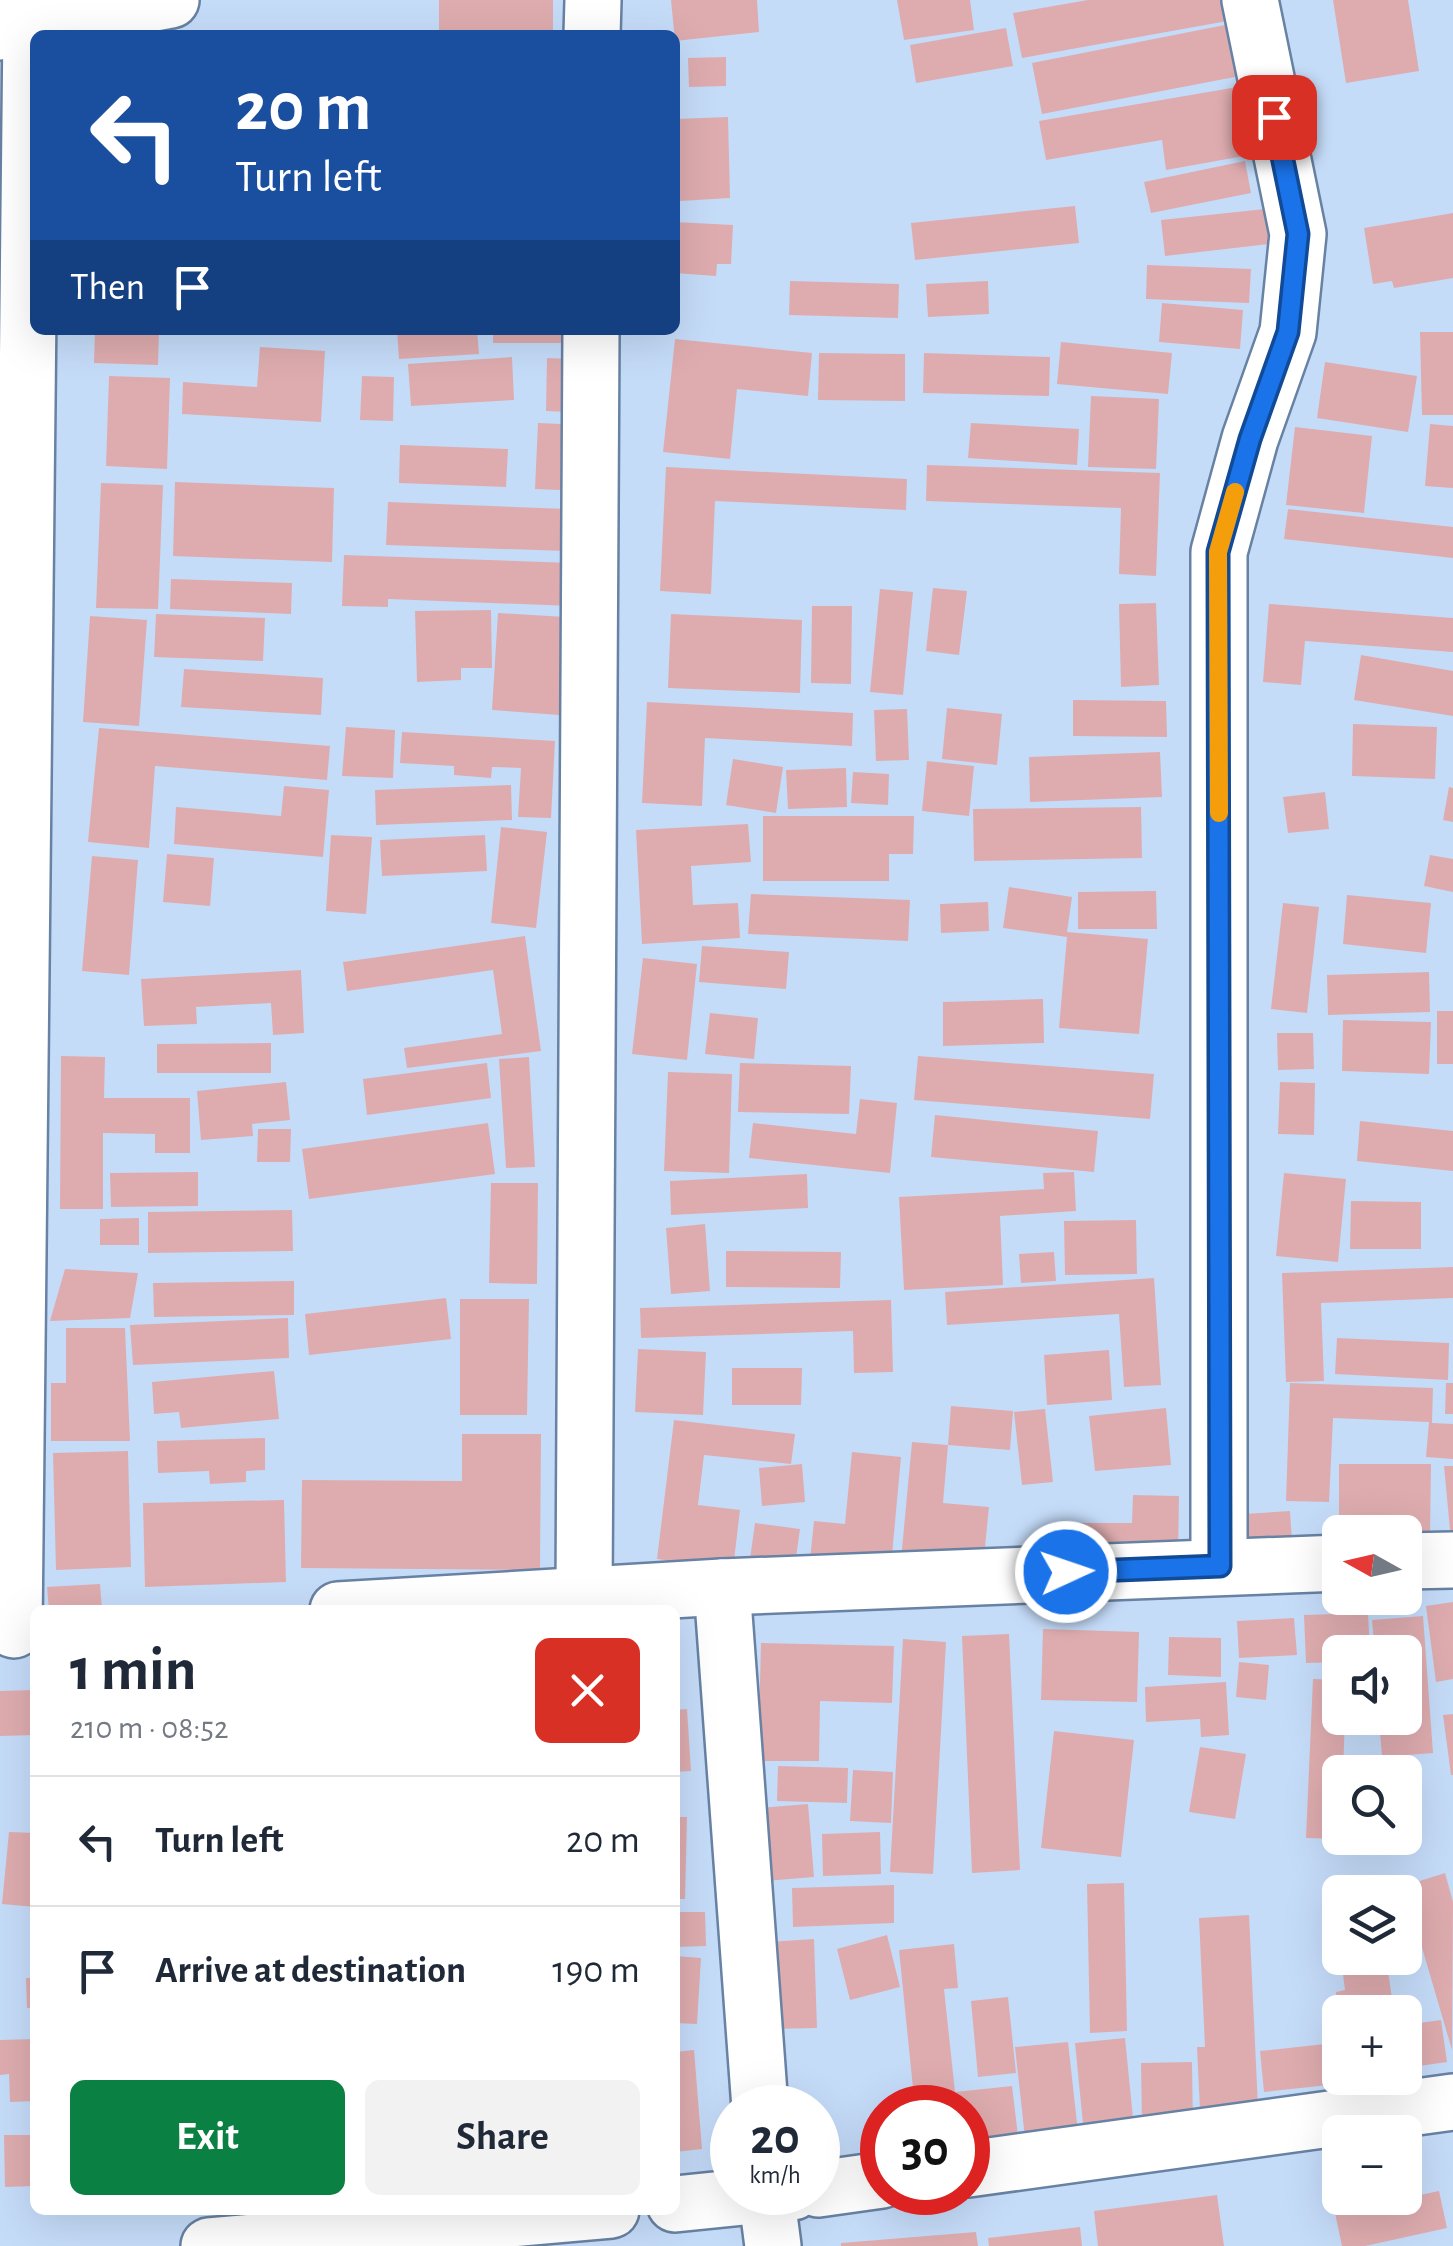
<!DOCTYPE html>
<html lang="en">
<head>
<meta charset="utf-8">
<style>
  :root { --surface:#fff; --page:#f2f2f3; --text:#1f2937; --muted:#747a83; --line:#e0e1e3; --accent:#0b8043 }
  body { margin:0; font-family:"Alegreya Sans",sans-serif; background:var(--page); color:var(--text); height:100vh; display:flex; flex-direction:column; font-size:38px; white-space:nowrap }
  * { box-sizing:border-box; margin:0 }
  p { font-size:32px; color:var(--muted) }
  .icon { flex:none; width:55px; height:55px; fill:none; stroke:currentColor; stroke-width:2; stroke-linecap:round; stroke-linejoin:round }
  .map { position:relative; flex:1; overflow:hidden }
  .side { position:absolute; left:30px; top:1605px; width:650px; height:610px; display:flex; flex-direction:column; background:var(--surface); border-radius:15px; box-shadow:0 10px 40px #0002 }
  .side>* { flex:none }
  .hud { position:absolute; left:30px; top:30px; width:650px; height:305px; border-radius:15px; box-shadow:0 10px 40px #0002; background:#1a4fa0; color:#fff; overflow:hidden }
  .needle { width:65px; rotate:278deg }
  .controls { position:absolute; left:1322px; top:1515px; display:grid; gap:20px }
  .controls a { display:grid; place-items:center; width:100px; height:100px; border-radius:15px; background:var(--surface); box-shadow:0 10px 40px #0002; font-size:50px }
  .speed { position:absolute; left:710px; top:2085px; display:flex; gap:20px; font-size:50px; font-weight:700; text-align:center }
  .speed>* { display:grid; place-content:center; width:130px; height:130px; border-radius:50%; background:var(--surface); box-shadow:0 10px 40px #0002; line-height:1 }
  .speed small { font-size:25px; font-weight:400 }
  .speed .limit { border:15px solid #d22; background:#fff; color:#111 }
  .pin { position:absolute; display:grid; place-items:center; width:85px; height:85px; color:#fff; margin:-42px; border-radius:20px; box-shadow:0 5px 15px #0006 }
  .me { position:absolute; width:110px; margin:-55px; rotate:87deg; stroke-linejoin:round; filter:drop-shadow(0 0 8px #0008) }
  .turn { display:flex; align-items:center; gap:35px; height:210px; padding:0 40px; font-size:45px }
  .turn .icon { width:130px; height:130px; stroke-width:2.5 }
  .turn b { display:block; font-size:70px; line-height:85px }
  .then { display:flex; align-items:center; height:95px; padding:0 40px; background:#0003; gap:20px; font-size:38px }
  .round { display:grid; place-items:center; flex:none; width:105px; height:105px; border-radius:15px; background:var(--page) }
  .summary { display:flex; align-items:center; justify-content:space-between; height:170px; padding:0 40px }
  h1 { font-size:60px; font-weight:700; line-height:75px }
  .action { display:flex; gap:20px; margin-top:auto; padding:20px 40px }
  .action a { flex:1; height:115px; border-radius:15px; background:var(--accent); color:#fff; font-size:40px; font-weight:700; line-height:115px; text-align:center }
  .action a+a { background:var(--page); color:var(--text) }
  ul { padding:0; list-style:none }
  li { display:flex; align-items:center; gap:30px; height:130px; padding:0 40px; border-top:2px solid var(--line) }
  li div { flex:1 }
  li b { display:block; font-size:38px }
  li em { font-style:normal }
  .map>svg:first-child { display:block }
  .building { fill:#deacaf }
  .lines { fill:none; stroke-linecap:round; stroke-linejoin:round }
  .minor-casing { stroke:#6882a3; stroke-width:60 }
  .minor { stroke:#fff; stroke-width:55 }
  .route-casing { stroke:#114b97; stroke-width:25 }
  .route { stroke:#1a73e8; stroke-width:18 }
  .slow { stroke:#f59e0b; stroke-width:18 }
</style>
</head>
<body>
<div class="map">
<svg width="1453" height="2246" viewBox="0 0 1453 2246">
  <rect width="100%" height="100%" fill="#c5dcf9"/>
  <g class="building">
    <rect x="439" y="0" width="114" height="35"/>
    <path d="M671 0H757L759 32 675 41Z"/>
    <path d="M897 0H970L974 30 904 40Z"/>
    <path d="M1088 0H1241L1244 18 1022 58 1013 13Z"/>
    <path d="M1333 0H1408L1419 71 1346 83Z"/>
    <path d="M1230 24 1240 76 1042 114 1032 63Z"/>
    <path d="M1006 28 1013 66 916 83 910 45Z"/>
    <path d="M726 57V86L689 87 688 58Z"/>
    <path d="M1249 85 1261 153 1166 170 1162 140 1046 160 1039 121Z"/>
    <path d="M728 117 730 198 680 201 676 119Z"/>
    <path d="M1245 161 1251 193 1151 213 1144 182Z"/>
    <path d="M1075 206 1079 243 915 260 911 223Z"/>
    <path d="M1265 209 1269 244 1165 256 1161 220Z"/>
    <path d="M1453 213V278L1394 288 1392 281 1373 284 1364 228Z"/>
    <path d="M675 222 733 225 731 264H717L716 276 675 273Z"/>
    <path d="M1147 265 1251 269 1249 303 1146 299Z"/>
    <path d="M790 281 899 284 898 318 789 315Z"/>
    <path d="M988 281 989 314 928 317 926 284Z"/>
    <path d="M1162 303 1243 310 1240 349 1159 342Z"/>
    <path d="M95 330H159L158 365 94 363Z"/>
    <path d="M397 330H477L479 354 399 359Z"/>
    <rect x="493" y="330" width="90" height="13"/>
    <path d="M1420 332H1453V415H1422Z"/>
    <path d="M675 339 812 353 808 396 737 389 730 459 663 452Z"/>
    <path d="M1061 342 1172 353 1168 394 1057 384Z"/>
    <path d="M260 347 325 351 321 422 182 414 183 382 257 387Z"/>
    <path d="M819 353 905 354V401L818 400Z"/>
    <path d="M924 353 1050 357 1049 396 923 393Z"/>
    <path d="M512 357 514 400 411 406 408 364Z"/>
    <path d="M547 358 592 360 590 413 546 411Z"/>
    <path d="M1325 362 1417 376 1408 432 1317 418Z"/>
    <path d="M109 376 170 378 167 469 106 466Z"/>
    <path d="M362 376 394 377 393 421 360 420Z"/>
    <path d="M1091 396 1159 399 1156 469 1088 467Z"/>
    <path d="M538 423 586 425 584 491 535 489Z"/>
    <path d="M971 423 1079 429 1077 465 968 458Z"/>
    <path d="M1430 424 1453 426V488L1425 486Z"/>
    <path d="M1295 427 1372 436 1364 513 1286 505Z"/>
    <path d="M400 445 508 449 506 487 399 483Z"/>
    <path d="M927 465 1160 473 1156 576 1119 574 1121 508 926 501Z"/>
    <path d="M666 467 907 479 906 510 715 501 711 594 660 591Z"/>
    <path d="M175 482 334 488 332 562 173 556Z"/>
    <path d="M101 483 163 485 158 609 96 608Z"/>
    <path d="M388 502 567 509 566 551 386 545Z"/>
    <path d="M1288 509 1453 527V558L1284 539Z"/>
    <path d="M344 555 573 563 571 606 388 599V607L342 606Z"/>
    <path d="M171 579 292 583 291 614 170 609Z"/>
    <path d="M933 588 967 591 959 655 926 651Z"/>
    <path d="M880 589 913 592 903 695 870 692Z"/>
    <path d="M1156 603 1159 685 1121 687 1119 604Z"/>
    <path d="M1269 604 1453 618V652L1305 641 1301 685 1263 682Z"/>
    <path d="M812 606H852L851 684 811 683Z"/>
    <path d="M491 610 492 668H461V680L417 682 415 611Z"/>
    <path d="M498 613 565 617 559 715 492 710Z"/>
    <path d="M156 614 265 618 263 661 154 657Z"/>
    <path d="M671 614 802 620 800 693 668 688Z"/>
    <path d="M90 616 147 620 139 726 83 722Z"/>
    <path d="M1361 655 1453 671V716L1354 700Z"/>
    <path d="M184 669 323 678 321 715 181 707Z"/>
    <path d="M1073 700 1166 701 1167 737 1073 736Z"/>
    <path d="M647 702 853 713 852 746 705 738 702 806 642 803Z"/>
    <path d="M947 708 1002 714 997 765 942 759Z"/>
    <path d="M907 709 909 760 876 761 874 710Z"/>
    <path d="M1353 724 1437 727 1435 779 1352 776Z"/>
    <path d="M346 727 395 730 393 778 342 776Z"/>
    <path d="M99 728 330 746 327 780 155 766 149 848 88 842Z"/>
    <path d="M402 732 555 741 551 818 518 817 521 768 492 767 491 778 454 775V766L400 763Z"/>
    <path d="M1160 752 1162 797 1030 802 1029 757Z"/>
    <path d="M733 759 783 767 776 813 726 805Z"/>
    <path d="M927 761 974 766 969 816 922 811Z"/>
    <path d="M846 768 847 807 788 809 786 770Z"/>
    <path d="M853 772 889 774 888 805 851 803Z"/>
    <path d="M511 785 512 820 376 825 375 790Z"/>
    <path d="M284 786 329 790 323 857 174 844 176 807 281 816Z"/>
    <path d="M1449 787 1453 788V822L1443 820Z"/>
    <path d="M1325 792 1329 829 1288 833 1283 797Z"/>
    <path d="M1141 807 1142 858 974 861 973 809Z"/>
    <path d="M763 816H914L913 854H889V881H763Z"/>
    <path d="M748 824 751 862 691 866 693 905 738 903 740 938 642 944 636 830Z"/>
    <path d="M501 827 547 832 536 928 491 923Z"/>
    <path d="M331 835 372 837 366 914 326 911Z"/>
    <path d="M485 835 487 871 382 876 380 840Z"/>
    <path d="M167 854 214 858 210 906 163 902Z"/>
    <path d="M1430 855 1453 859V892L1424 886Z"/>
    <path d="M92 856 138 860 129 975 82 971Z"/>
    <path d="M1009 887 1072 897 1067 932 1148 939 1139 1034 1059 1028 1067 937 1003 928Z"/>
    <path d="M1156 891 1157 929H1078V892Z"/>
    <path d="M751 894 910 900 908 941 748 934Z"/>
    <path d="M1347 895 1431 903 1426 953 1343 944Z"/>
    <path d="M988 902 989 931 941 933 940 904Z"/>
    <path d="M1283 903 1319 907 1307 1013 1271 1009Z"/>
    <path d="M525 936 541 1051 407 1068 404 1048 502 1034 493 970 347 991 343 962Z"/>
    <path d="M702 946 789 952 786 989 699 982Z"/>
    <path d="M643 958 697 964 687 1060 632 1054Z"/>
    <path d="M301 970 304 1033 273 1035 271 1003 196 1007 197 1024 144 1026 141 979Z"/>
    <path d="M1429 972 1430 1012 1328 1015 1327 975Z"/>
    <path d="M1043 999 1044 1043 943 1046V1002Z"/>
    <rect x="1437" y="1011" width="16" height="53"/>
    <path d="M710 1013 758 1018 754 1059 705 1054Z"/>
    <path d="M1343 1020 1431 1022 1429 1074 1342 1071Z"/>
    <path d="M1277 1033H1313L1314 1069 1278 1070Z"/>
    <path d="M271 1043V1073H157V1044Z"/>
    <path d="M61 1056 105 1057 104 1098H190V1153H155V1134L103 1133V1209H60Z"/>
    <path d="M918 1056 1154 1074 1150 1119 914 1100Z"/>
    <path d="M529 1057 535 1167 506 1168 499 1059Z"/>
    <path d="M487 1063 491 1098 367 1115 363 1079Z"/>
    <path d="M740 1063 851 1066 849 1114 738 1112Z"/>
    <path d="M668 1072 732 1074 729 1173 664 1171Z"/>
    <path d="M286 1082 290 1120 252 1124 253 1136 201 1140 197 1091Z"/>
    <path d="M1280 1082 1315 1083 1314 1135 1278 1134Z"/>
    <path d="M860 1099 897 1103 890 1173 749 1158 753 1123 856 1134Z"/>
    <path d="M935 1115 1098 1131 1094 1172 931 1157Z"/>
    <path d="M1360 1121 1453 1131V1171L1357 1161Z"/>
    <path d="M488 1123 495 1174 309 1199 302 1149Z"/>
    <path d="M258 1129H291L290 1162H257Z"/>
    <path d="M198 1172V1206L111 1207 110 1173Z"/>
    <path d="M1074 1172 1076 1211 1000 1216 1003 1285 904 1290 899 1197 1044 1189 1043 1173Z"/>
    <path d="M1284 1173 1346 1179 1338 1262 1276 1256Z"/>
    <path d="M807 1174 808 1208 671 1215 670 1181Z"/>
    <path d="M491 1183H538L537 1284 489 1283Z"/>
    <path d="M1351 1201 1421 1202V1249H1350Z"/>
    <path d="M292 1210 293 1251 148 1253V1212Z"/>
    <path d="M139 1218V1245H100V1219Z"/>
    <path d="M1136 1220 1137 1274 1065 1275 1064 1221Z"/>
    <path d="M705 1224 710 1291 671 1294 666 1228Z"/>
    <path d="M726 1251 841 1252 840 1288 726 1287Z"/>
    <path d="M1054 1252 1056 1281 1021 1283 1019 1254Z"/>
    <path d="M1453 1267V1298L1321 1303 1324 1381 1286 1382 1282 1273Z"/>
    <path d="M65 1269 138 1273 130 1318 50 1321Z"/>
    <path d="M1154 1278 1161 1385 1124 1387 1119 1314 947 1325 945 1292Z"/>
    <path d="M294 1281V1315L154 1317 153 1283Z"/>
    <path d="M446 1298 451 1339 309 1355 305 1314Z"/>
    <path d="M460 1299H529L527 1415H460Z"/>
    <path d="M891 1300 893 1372 854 1373 853 1331 641 1338 640 1308Z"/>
    <path d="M288 1318 289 1358 133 1365 130 1325Z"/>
    <path d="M66 1328H125L130 1441H51V1383H66Z"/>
    <path d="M1337 1338 1449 1343 1448 1380 1335 1374Z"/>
    <path d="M638 1349 706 1352 703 1415 635 1412Z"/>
    <path d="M1109 1350 1112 1400 1047 1405 1044 1355Z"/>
    <path d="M732 1368H802L801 1405H732Z"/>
    <path d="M274 1371 279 1419 181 1428 179 1412 154 1414 152 1382Z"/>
    <path d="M1290 1383 1433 1388 1432 1423 1453 1424V1459L1426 1457 1429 1422 1333 1418 1329 1502 1286 1501Z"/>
    <path d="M1446 1383H1453V1414H1445Z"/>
    <path d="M951 1406 1013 1411 1010 1450 948 1445Z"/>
    <path d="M1166 1408 1171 1465 1095 1471 1089 1416Z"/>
    <path d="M1045 1409 1053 1482 1022 1485 1014 1412Z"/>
    <path d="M674 1420 795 1434 791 1464 704 1455 698 1505 740 1510 733 1569 657 1559Z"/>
    <path d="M462 1434H541L540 1570 301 1568 302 1480 462 1481Z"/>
    <path d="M265 1438V1470L246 1471V1482L210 1484 209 1471 158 1473 157 1441Z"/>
    <path d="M912 1442 948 1445 943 1503 989 1507 983 1567 901 1560Z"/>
    <path d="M128 1451 131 1567 56 1570 53 1453Z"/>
    <path d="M852 1452 901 1457 890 1577 809 1569 814 1521 845 1524Z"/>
    <path d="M802 1464 805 1502 762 1506 759 1468Z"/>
    <path d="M1339 1464H1431L1430 1535 1339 1532Z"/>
    <path d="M1444 1466H1453V1530H1450Z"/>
    <path d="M1133 1495 1179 1496 1178 1556H1058V1523H1132Z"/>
    <path d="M284 1500 286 1582 145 1587 143 1503Z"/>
    <path d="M1290 1511 1292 1542 1246 1545 1244 1514Z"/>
    <path d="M755 1523 800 1529 794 1572 749 1566Z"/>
    <path d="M100 1584 102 1610H49L47 1587Z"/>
    <path d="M1453 1602V1679L1436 1682 1426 1606Z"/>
    <path d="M1368 1613 1370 1652H1340V1662L1306 1663 1304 1615Z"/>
    <path d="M1423 1616 1433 1753 1382 1757 1379 1718H1405V1652H1375L1372 1620Z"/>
    <path d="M1294 1618 1297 1655 1239 1658 1237 1621Z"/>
    <path d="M1043 1629 1139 1632 1137 1702 1041 1700Z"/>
    <path d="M1009 1634 1020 1870 972 1873 962 1636Z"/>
    <path d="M1169 1637 1221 1638V1677L1168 1675Z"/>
    <path d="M903 1639 946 1642 933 1874 890 1872Z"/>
    <path d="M761 1643 894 1646 892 1703 820 1701 819 1761H758Z"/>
    <path d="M1239 1662 1269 1665 1266 1700 1236 1697Z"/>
    <path d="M1313 1679 1340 1680V1718H1345L1343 1772H1340V1839L1306 1838Z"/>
    <path d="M1226 1682 1229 1735 1201 1737 1200 1719 1146 1722 1145 1687Z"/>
    <path d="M35 1690V1735L0 1736V1691Z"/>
    <path d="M687 1709 691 1771 675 1772V1710Z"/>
    <path d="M1453 1714V1775H1451L1443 1715Z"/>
    <path d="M1054 1731 1134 1740 1121 1857 1041 1848Z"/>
    <path d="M1200 1747 1246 1754 1235 1819 1189 1812Z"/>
    <path d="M778 1766 848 1768 847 1803 777 1801Z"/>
    <path d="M853 1770 893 1772 891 1823 850 1821Z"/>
    <path d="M808 1804 814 1877 754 1882 748 1809Z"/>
    <path d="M675 1817H687L685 1899H675Z"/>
    <path d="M9 1832 35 1833V1907L2 1904Z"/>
    <path d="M880 1832 881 1874 823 1876 822 1834Z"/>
    <path d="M1445 1873 1453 1902 1452 2050 1404 1886Z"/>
    <path d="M1124 1883 1127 2031 1090 2033 1087 1884Z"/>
    <path d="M894 1885V1923L793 1927 792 1888Z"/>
    <path d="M1340 1898V1937H1338L1332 1900Z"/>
    <path d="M675 1912H705L706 1946 675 1947Z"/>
    <path d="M1249 1915 1258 2107 1200 2110 1197 2047H1205L1199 1918Z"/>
    <path d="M887 1935 900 1987 850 2000 837 1949Z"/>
    <path d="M814 1939 817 2028 771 2029 768 1942Z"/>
    <path d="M954 1944 958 1988 944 1989 955 2092 1012 2086 1019 2144 968 2150V2108H915L899 1950Z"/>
    <path d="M675 1956 701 1958 697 2024 675 2023Z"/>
    <path d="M1341 1958H1386L1394 2012H1338L1336 1992 1345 1990Z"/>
    <path d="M26 1978H35V2008H27Z"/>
    <path d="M1008 1997 1016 2073 978 2077 971 2001Z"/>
    <path d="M1441 2020 1447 2062 1405 2068V2025Z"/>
    <path d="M1125 2038 1133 2118 1083 2124 1075 2043Z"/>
    <path d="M35 2039V2101L10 2102 9 2074 0 2075V2040Z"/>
    <path d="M1068 2042 1078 2132 1025 2138 1015 2047Z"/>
    <path d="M1335 2043 1338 2084 1264 2092 1260 2051Z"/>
    <path d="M694 2050 702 2149 675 2152V2052Z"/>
    <path d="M1192 2062 1193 2129 1142 2130 1141 2063Z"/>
    <path d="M1342 2078H1404L1405 2084 1344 2093Z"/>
    <path d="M4 2135H35V2186L5 2187Z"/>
    <path d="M1439 2191 1447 2228 1365 2246H1342L1335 2213Z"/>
    <path d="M1217 2195 1224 2246H1098L1094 2211Z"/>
    <path d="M1080 2227 1082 2246H989L988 2238Z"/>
    <path d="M976 2232 978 2246H841V2243Z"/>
  </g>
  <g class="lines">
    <g class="minor-casing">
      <g id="minor">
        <path d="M0 32 171 0"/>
        <path d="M592 35 593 0"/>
        <path d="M1405 1561 1453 1560"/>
        <path d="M1219 1566V552L1250 439 1288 332 1298 234 1250 0"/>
        <path d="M722 1587 760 2108"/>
        <path d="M584 1595 591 330"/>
        <path d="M338 1610 722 1587 1340 1563"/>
        <path d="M14 1630 31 25 26 0"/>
        <path d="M968 2169 1453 2102"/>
        <path d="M818 2189 882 2180"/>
        <path d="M766 2192 773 2246"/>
        <path d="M675 2204 793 2192"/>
        <path d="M209 2246 611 2210"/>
      </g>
    </g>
    <use href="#minor" class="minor"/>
  </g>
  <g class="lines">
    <g class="route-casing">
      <path id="route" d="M1066 1572 1220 1566 1218 552 1250 439 1288 332 1298 234 1274 117"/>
    </g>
    <use href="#route" class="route"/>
    <path class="slow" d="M1219 813 1218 552 1235 492"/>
  </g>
</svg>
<div class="controls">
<a><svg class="needle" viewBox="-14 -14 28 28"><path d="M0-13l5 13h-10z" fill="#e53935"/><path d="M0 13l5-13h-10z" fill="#747a83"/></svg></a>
<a><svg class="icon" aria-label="sound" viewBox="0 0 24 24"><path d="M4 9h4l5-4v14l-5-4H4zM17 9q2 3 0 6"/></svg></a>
<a><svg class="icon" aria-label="search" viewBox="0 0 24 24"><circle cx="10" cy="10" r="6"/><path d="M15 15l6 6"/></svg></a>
<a><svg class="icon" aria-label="layers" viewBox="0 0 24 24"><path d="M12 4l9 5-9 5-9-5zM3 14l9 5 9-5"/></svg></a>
<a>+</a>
<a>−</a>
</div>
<div class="speed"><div>20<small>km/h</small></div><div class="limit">30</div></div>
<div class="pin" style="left:1274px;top:117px;background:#d93025"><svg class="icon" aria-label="arrive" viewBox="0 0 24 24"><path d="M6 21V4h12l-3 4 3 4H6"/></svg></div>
<svg class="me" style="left:1066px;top:1572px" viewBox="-20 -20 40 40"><circle r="17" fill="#1a73e8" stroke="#fff" stroke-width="3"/><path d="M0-11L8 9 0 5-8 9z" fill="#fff"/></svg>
<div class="hud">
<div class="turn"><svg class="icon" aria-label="left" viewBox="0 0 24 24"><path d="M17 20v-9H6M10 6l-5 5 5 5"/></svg><div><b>20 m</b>Turn left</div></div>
<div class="then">Then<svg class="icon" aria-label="arrive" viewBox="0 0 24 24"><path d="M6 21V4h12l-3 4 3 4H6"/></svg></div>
</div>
<section class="side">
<div class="summary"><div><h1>1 min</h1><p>210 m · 08:52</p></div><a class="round" style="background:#d93025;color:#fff"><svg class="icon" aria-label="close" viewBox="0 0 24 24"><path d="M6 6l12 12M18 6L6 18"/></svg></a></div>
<ul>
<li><svg class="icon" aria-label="left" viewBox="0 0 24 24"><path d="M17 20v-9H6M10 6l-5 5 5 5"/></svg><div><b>Turn left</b></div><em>20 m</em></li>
<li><svg class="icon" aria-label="arrive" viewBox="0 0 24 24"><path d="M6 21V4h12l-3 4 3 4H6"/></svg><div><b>Arrive at destination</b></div><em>190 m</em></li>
</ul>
<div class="action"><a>Exit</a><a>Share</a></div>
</section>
</div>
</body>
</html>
